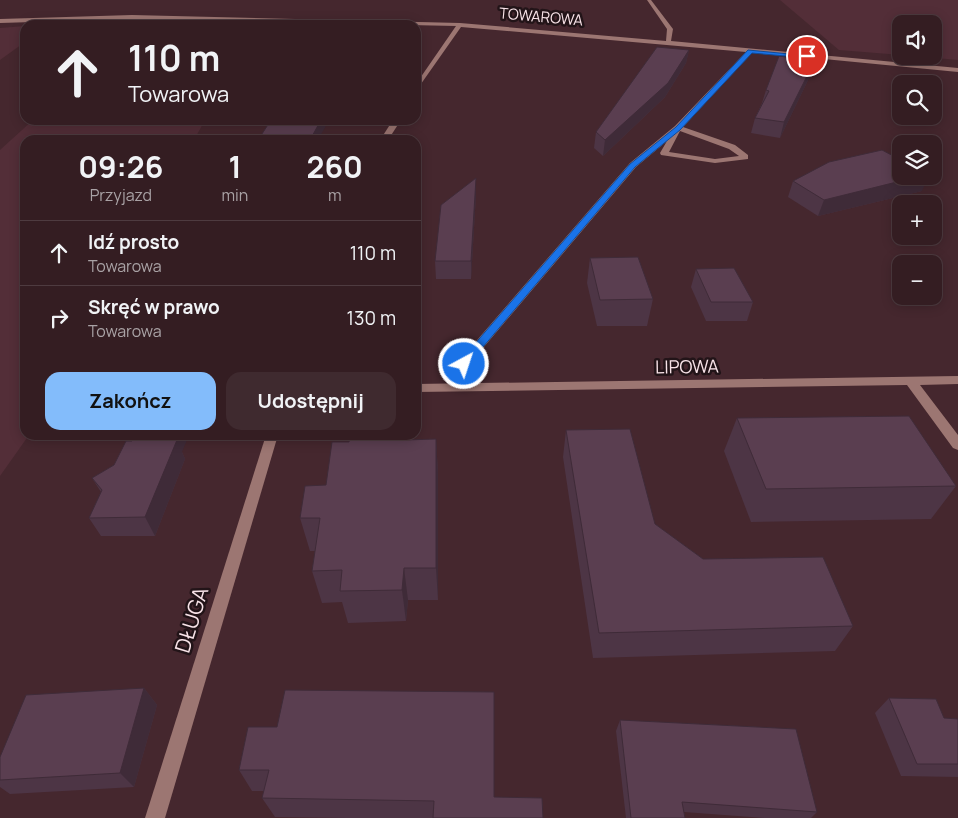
<!DOCTYPE html>
<html lang="pl">
<head>
<meta charset="utf-8">
<style>
  :root { --surface:#341d22; --page:#3f2a2f; --text:#f1f3f6; --muted:#a9a2a5; --line:#4e3b40; --accent:#83bcfb }
  body { margin:0; font-family:Manrope,sans-serif; background:var(--page); color:var(--text); height:100vh; display:flex; flex-direction:column; font-size:19px; white-space:nowrap }
  * { box-sizing:border-box; margin:0 }
  p { font-size:16px; color:var(--muted) }
  .icon { flex:none; width:28px; height:28px; fill:none; stroke:currentColor; stroke-width:2; stroke-linecap:round; stroke-linejoin:round }
  .map { position:relative; flex:1; overflow:hidden }
  .details { position:absolute; left:20px; top:135px; width:401px; height:305px; display:flex; flex-direction:column; background:var(--surface); border-radius:15px; box-shadow:0 2px 12px #0003,0 0 0 1px var(--line) }
  .details>* { flex:none }
  .hud { position:absolute; left:20px; top:20px; width:401px; height:105px; border-radius:15px; box-shadow:0 2px 12px #0003,0 0 0 1px var(--line); background:#341d22; color:var(--text); overflow:hidden }
  .fabs { position:absolute; left:892px; top:15px; display:grid; gap:10px }
  .fabs a { display:grid; place-items:center; width:50px; height:50px; border-radius:10px; background:var(--surface); box-shadow:0 2px 12px #0003,0 0 0 1px var(--line); font-size:25px }
  .pin { position:absolute; display:grid; place-items:center; width:42px; height:42px; color:#fff; margin:-21px; border:2px solid #fff; border-radius:50%; box-shadow:0 1px 5px #0007 }
  .me { position:absolute; width:55px; margin:-28px; rotate:40deg; stroke-linejoin:round; filter:drop-shadow(0 0 4px #0008) }
  .turn { display:flex; align-items:center; gap:18px; height:105px; padding:0 25px; font-size:22px }
  .turn .icon { width:65px; height:65px; stroke-width:2.5 }
  .turn b { display:block; font-size:35px; line-height:42px }
  .eta { display:flex; justify-content:space-evenly; align-items:center; height:85px; text-align:center }
  .eta b { font-size:30px; font-weight:700; line-height:35px }
  .button { display:flex; gap:10px; margin-top:auto; padding:10px 25px }
  .button a { flex:1; height:58px; border-radius:15px; background:var(--accent); color:#111; font-size:20px; font-weight:700; line-height:58px; text-align:center }
  .button a+a { background:var(--page); color:var(--text) }
  ul { padding:0; list-style:none }
  li { display:flex; align-items:center; gap:15px; height:65px; padding:0 25px; border-top:1px solid var(--line) }
  li div { flex:1 }
  li b { display:block; font-size:19px }
  li em { font-style:normal }
  .map>svg:first-child { display:block }
  .built { fill:#532e38 }
  .lines { fill:none; stroke-linecap:round; stroke-linejoin:round }
  .minor { fill:#9c7672; fill-rule:evenodd }
  .wall { fill:#4d3545 }
  .shaded-wall { fill:#3f2b38 }
  .building { fill:#5a3e50; stroke:#3f2b38 }
  .route { fill:#1a73e8; stroke:#114b97 }
  .labels { text-anchor:middle; stroke-width:5; stroke-linejoin:round; paint-order:stroke }
  .far-street-label { font-size:15px; fill:#f8e3e8; stroke:#221418 }
  .street-label { font-size:18px; fill:#f8e3e8; stroke:#221418 }
  .near-street-label { font-size:21px; fill:#f8e3e8; stroke:#221418 }
</style>
</head>
<body>
<div class="map">
<svg width="958" height="818" viewBox="0 0 958 818">
  <rect width="100%" height="100%" fill="#45272e"/>
  <g class="built">
    <path d="M780 0H958V60L913 56H934V24H901V55L839 50Z"/>
    <path d="M25 26V42L0 60V28Z"/>
    <path d="M33 120H205L194 140H25V435H29L0 476V150Z"/>
  </g>
  <g class="lines">
    <g class="minor">
      <path d="M647 0H651L673 29 671 41 958 68V72L752 52 683 127 735 145 748 155V159L715 163 661 155 660 153 667 141 636 167 467 367 463 368 457 364 459 361 630 163 675 126 746 52 461 27 416 91V84L456 26 132 19 0 23V19L132 15 460 23 666 41 667 29ZM680 131 729 149 739 156 715 159 669 152Z"/>
      <path d="M393 120H401L388 140H380Z"/>
      <path d="M958 376V384L920 385 958 435V450L953 448 907 385 416 392V384Z"/>
      <path d="M266 435H278L165 818H145Z"/>
    </g>
  </g>
  <g class="wall">
    <path d="M689 50 686 63 665 97 603 156 594 148 596 132Z"/>
    <path d="M807 62 810 76 780 138 751 133 755 118 762 103 766 90Z"/>
    <path d="M271 120H341L338 122Z"/>
    <path d="M793 181 922 191 818 216 788 197Z"/>
    <path d="M476 194 471 279H436L435 261Z"/>
    <path d="M590 258 653 299 647 326H597L587 283Z"/>
    <path d="M696 269 753 302 747 321H706L691 287Z"/>
    <path d="M737 418 956 486 931 519 751 522 724 451Z"/>
    <path d="M566 430 655 524 703 559 853 626 835 651 593 658 563 457Z"/>
    <path d="M436 439 438 473V600H408L406 621 348 623 342 602 322 603 312 571 315 551H310L300 518 326 485 408 440Z"/>
    <path d="M132 441 182 452 185 459 155 536H101L89 518 101 492 92 478 114 465Z"/>
    <path d="M144 688 157 705 134 787 10 794 0 787V757Z"/>
    <path d="M889 698 944 718 958 719V777L901 776 875 713Z"/>
    <path d="M620 720 817 812 811 818H764L684 812 685 818H626L616 731Z"/>
    <path d="M248 727 494 797 543 818H345L275 817 262 798 264 791H252L239 770Z"/>
  </g>
  <g class="shaded-wall">
    <path d="M689 50 686 63 665 97 603 156 605 140Z"/>
    <path d="M814 62 810 76 780 138 784 122Z"/>
    <path d="M321 120H327L328 122 318 140H310Z"/>
    <path d="M921 176H929L922 191 818 216 824 200Z"/>
    <path d="M476 178V194L471 279V261Z"/>
    <path d="M173 435H189L182 452 185 459 155 536 145 517Z"/>
    <path d="M406 435H408L410 457 405 440Z"/>
    <path d="M436 439 438 473V600L436 568Z"/>
    <path d="M404 568 408 600 406 621 402 590Z"/>
    <path d="M144 688 157 705 134 787 120 773Z"/>
  </g>
  <g class="building">
    <path d="M657 47 689 50 668 83 605 140 596 132Z"/>
    <path d="M779 56 808 60 807 62H814L784 122 755 118 769 91 766 90Z"/>
    <path d="M271 120H321L310 140H258Z"/>
    <path d="M882 150 901 160V176H921L824 200 793 181 829 162Z"/>
    <path d="M476 178 471 261H435L441 205Z"/>
    <path d="M638 257 653 299 600 300 590 258Z"/>
    <path d="M734 268 753 302H711L696 269Z"/>
    <path d="M909 416 956 486 766 489 737 418Z"/>
    <path d="M630 429 655 524 703 559 823 557 853 626 599 633 566 430Z"/>
    <path d="M135 435H173L170 440H177L145 517 89 518 102 490 92 478 114 465 126 441H132Z"/>
    <path d="M350 435H406L405 440 436 439V568H404L402 590 340 591 342 570 312 571 320 518H300L305 486 326 485 332 442H349Z"/>
    <path d="M144 688 120 773 0 780V757L26 695Z"/>
    <path d="M285 690 494 692V797L542 798 543 818H433L434 801 262 798 269 770H239L248 727H277Z"/>
    <path d="M889 698 936 699 944 718 958 719V764H917Z"/>
    <path d="M620 720 796 729 817 812 682 802 685 818H631Z"/>
  </g>
  <path class="route" d="M748 50 810 56 807 58 752 53 680 130 635 167 467 366H460L458 364 460 361 630 164 676 127Z"/>
  <g class="labels">
    <g class="far-street-label">
      <text transform="translate(541 17) rotate(5)" y="5">TOWAROWA</text>
    </g>
    <g class="street-label">
      <text transform="translate(687 367) rotate(-1)" y="6">LIPOWA</text>
    </g>
    <g class="near-street-label">
      <text transform="translate(192 620) rotate(-73)" y="7">DŁUGA</text>
    </g>
  </g>
</svg>
<div class="fabs">
<a><svg class="icon" aria-label="sound" viewBox="0 0 24 24"><path d="M4 9h4l5-4v14l-5-4H4zM17 9q2 3 0 6"/></svg></a>
<a><svg class="icon" aria-label="search" viewBox="0 0 24 24"><circle cx="10" cy="10" r="6"/><path d="M15 15l6 6"/></svg></a>
<a><svg class="icon" aria-label="layers" viewBox="0 0 24 24"><path d="M12 4l9 5-9 5-9-5zM3 14l9 5 9-5"/></svg></a>
<a>+</a>
<a>−</a>
</div>
<div class="pin" style="left:807px;top:56px;background:#d93025"><svg class="icon" aria-label="arrive" viewBox="0 0 24 24"><path d="M6 21V4h12l-3 4 3 4H6"/></svg></div>
<svg class="me" style="left:464px;top:364px" viewBox="-20 -20 40 40"><circle r="17" fill="#1a73e8" stroke="#fff" stroke-width="3"/><path d="M0-11L8 9 0 5-8 9z" fill="#fff"/></svg>
<div class="hud">
<div class="turn"><svg class="icon" aria-label="ahead" viewBox="0 0 24 24"><path d="M12 20V5M6 11l6-6 6 6"/></svg><div><b>110 m</b>Towarowa</div></div>
</div>
<section class="details">
<div class="eta">
<div><b>09:26</b><p>Przyjazd</p></div>
<div><b>1</b><p>min</p></div>
<div><b>260</b><p>m</p></div>
</div>
<ul>
<li><svg class="icon" aria-label="ahead" viewBox="0 0 24 24"><path d="M12 20V5M6 11l6-6 6 6"/></svg><div><b>Idź prosto</b><p>Towarowa</p></div><em>110 m</em></li>
<li><svg class="icon" aria-label="right" viewBox="0 0 24 24"><path d="M7 20v-9h11M14 6l5 5-5 5"/></svg><div><b>Skręć w prawo</b><p>Towarowa</p></div><em>130 m</em></li>
</ul>
<div class="button"><a>Zakończ</a><a>Udostępnij</a></div>
</section>
</div>
</body>
</html>
